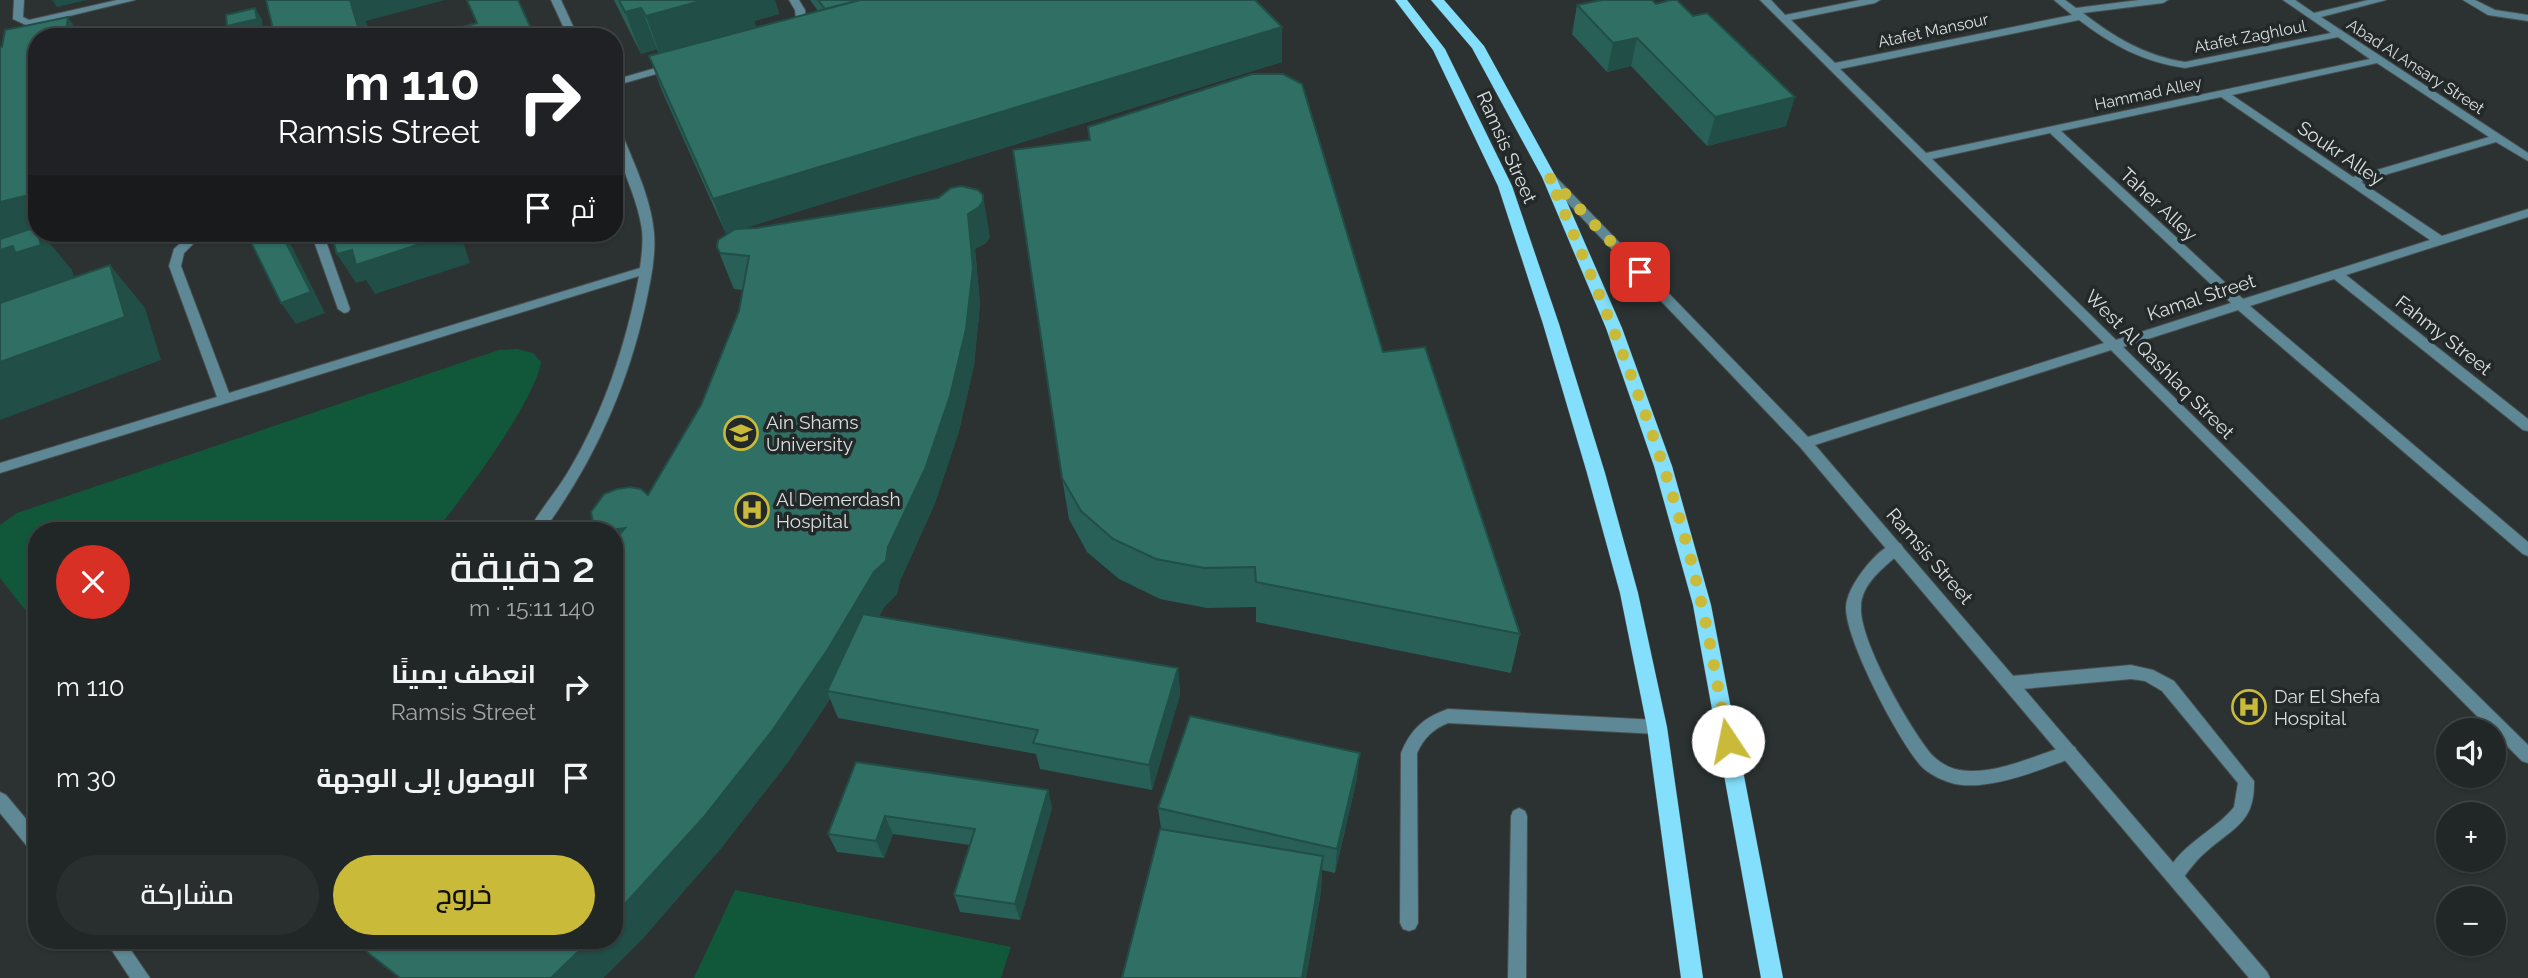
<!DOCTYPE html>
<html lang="ar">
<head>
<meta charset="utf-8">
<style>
  :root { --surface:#212626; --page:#292e2e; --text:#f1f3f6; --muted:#a2a5a7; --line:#3e4343; --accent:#c9ba3a }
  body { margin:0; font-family:Raleway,Cairo,sans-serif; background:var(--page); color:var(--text); direction:rtl; height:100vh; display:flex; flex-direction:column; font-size:26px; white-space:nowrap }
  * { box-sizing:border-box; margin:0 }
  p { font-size:23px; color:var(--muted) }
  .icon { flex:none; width:38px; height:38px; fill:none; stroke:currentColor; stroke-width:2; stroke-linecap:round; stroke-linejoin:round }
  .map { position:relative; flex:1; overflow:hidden; direction:ltr }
  .details { position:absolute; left:28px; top:522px; width:595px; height:427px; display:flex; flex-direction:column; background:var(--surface); border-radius:28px; box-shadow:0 2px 5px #0004,0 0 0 2px var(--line); direction:rtl }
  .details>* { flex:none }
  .banner { position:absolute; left:28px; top:28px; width:595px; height:214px; border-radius:28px; box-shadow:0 2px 5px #0004,0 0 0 2px var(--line); direction:rtl; background:#202124; color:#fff; overflow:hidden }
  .buttons { position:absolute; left:2436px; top:718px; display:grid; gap:14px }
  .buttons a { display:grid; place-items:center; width:70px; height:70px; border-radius:50%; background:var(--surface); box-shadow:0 2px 5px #0004,0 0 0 2px var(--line); font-size:35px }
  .pin { position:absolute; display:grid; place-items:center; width:60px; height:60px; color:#fff; margin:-30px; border-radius:14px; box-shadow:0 4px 10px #0006 }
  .me { position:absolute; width:77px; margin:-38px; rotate:349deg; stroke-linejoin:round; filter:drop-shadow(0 0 5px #0008) }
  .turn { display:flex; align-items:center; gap:24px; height:147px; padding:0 28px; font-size:32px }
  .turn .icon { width:91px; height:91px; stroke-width:2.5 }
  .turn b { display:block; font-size:49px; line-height:60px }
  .then { display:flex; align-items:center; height:66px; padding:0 28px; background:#0003; gap:14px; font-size:26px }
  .round { display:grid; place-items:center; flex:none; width:74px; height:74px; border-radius:37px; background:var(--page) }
  .summary { display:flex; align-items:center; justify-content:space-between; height:119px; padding:0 28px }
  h1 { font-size:42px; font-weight:600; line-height:52px }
  .button { display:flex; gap:14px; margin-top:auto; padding:14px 28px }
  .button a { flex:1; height:80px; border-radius:42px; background:var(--accent); color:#111; font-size:28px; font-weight:600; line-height:80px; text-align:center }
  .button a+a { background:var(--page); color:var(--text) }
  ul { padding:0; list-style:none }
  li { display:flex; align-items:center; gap:21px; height:91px; padding:0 28px }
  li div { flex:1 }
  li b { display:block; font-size:26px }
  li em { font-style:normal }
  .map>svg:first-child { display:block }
  .green { fill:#11583b }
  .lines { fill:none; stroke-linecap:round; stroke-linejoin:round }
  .service-casing { stroke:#484e4e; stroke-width:2 }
  .minor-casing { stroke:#484e4e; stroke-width:2 }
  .primary-casing { stroke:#484e4e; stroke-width:1 }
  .service { fill:#5e8895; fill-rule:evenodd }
  .minor { fill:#5e8895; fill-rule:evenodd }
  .primary { fill:#83dffb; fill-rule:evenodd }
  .wall { fill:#285f56 }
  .shaded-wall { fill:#214e46 }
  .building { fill:#2f6f64; stroke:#214e46; stroke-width:2 }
  .route { stroke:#c9ba3a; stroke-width:12; stroke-dasharray:0 21.6 }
  .labels { text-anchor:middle; stroke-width:7; stroke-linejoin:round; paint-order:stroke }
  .far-street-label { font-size:16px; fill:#dbdfdf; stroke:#232828 }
  .street-label { font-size:19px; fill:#dbdfdf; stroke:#232828 }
  .poi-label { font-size:19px; fill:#dbdfdf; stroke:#232828; text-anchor:start }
</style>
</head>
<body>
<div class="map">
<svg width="2528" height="978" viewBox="0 0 2528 978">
  <rect width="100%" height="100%" fill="#2c3232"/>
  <g class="green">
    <path d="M517 349 533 353 541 362C535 401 463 498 436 530H37V625L0 578V525L17 513 499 350Z"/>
    <path d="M735 890 1011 947 1001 978H694Z"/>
  </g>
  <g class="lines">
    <g class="service-casing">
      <g id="service">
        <path d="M14 0H24L23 17 29 20 117 0H135L28 26 13 19Z"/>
        <path d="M551 0H561L578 37H568Z"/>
        <path d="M789 0H799L805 10 806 19 789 34 784 31 796 18 795 10Z"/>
        <path d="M673 63 677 64V68L614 86V80Z"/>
        <path d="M614 123 619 126C632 160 651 196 654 233 656 258 650 283 645 307 627 388 593 463 544 530H529C540 510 556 492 568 472 604 412 626 345 639 276L0 473V463L217 397 169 266 174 249 191 233H204L184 253 181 266 229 393 640 268C642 253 644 238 641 224 635 189 614 158 614 123Z"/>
        <path d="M311 233H323L350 309 348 312 344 313 338 309Z"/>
        <path d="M1896 542 1901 544 1903 548 1901 552C1886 566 1861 583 1861 607 1859 640 1910 729 1932 755 1938 761 1947 767 1955 769 1991 778 2035 755 2069 745L2075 747 2077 752 2075 757C2042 769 1990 791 1955 784 1944 781 1930 775 1922 767 1899 742 1846 641 1846 608 1846 587 1876 549 1896 542Z"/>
        <path d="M2131 665 2153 670 2174 681 2254 781C2255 823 2234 827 2207 851 2197 859 2189 870 2181 881L2175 883 2169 881 2166 875C2180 844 2214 832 2234 807L2238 783 2162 691 2145 681 2131 679 2011 690 2005 688 2003 683 2005 678 2011 676Z"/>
        <path d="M1448 709 1657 720 1663 722 1665 727 1663 732 1657 734 1448 723C1433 729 1424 738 1417 753L1418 923 1415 929 1409 931 1403 929 1400 923 1401 753C1411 729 1423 718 1448 709Z"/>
        <path d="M0 792 6 795 37 832V853L31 851 0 813Z"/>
        <path d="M1519 808 1525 811 1527 816 1526 978H1508L1511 816 1513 811Z"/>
        <path d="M105 940H124L150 978H130Z"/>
      </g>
    </g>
    <g class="minor-casing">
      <g id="minor">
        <path d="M1760 0H1771L1785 15 1860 0H1880L1875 3 1791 20 1835 63 2072 15 2054 0H2065L2076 8 2139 0H2168L2163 3 2083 13C2114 37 2145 56 2185 62L2331 33 2283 0H2295L2314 13 2368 0H2386L2321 17 2528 153V161L2496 142 2361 182 2442 236 2528 209V217L2346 275 2528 419V431L2523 430 2334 279 2250 306 2528 542V556L2523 554 2238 310 2123 347 2528 745V763L2522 761 2494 733V730H2491L2111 350 1815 445 2267 972 2270 978H2249L1800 447 1543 177 1545 174H1553L1808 437 2104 343ZM2079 20C2112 45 2143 62 2185 68L2338 37 2370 59 1926 153 1840 69ZM2377 63 2489 137 2353 177 2232 95ZM2221 97 2430 240 2243 299 2061 131ZM2050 133 2231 303 2116 340 1932 159Z"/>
        <path d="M2463 0H2475L2495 10 2528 15V21L2488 15Z"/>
      </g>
    </g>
    <g class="primary-casing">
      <g id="primary">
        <path d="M1395 0H1407L1445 49 1512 186 1559 324 1605 473 1638 593 1667 727 1703 978H1681L1647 727 1620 593 1587 473 1543 324 1498 186 1433 50Z"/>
        <path d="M1431 0H1444L1484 46 1556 177 1622 328 1672 466 1711 605 1783 978H1761L1693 605 1654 466 1606 328 1542 177 1472 48Z"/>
      </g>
    </g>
    <use href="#service" class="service"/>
    <use href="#minor" class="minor"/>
    <use href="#primary" class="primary"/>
  </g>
  <g class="wall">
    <path d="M614 0H775L779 14 754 21 756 28 818 11 810 0H1255L1282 62 744 228 990 237 986 243 975 249 980 304 974 365 959 431 935 503 900 581 897 594 885 606 879 616 1178 668 1180 695 1152 790 1040 769 1036 754 838 718 830 699 788 762 722 847 644 937 603 978H399L614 940V530H598L593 522 648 495 701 405 739 311 743 290 734 289 731 282 717 247 726 234 662 91 649 56 659 54 657 49 641 54Z"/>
    <path d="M1602 0 1786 126 1707 146 1631 66 1607 72 1572 34 1577 5Z"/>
    <path d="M1088 127 1383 352 1520 634 1511 673 1256 622V607L1207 608 1160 599 1119 579 1087 552 1069 519 1062 478 1089 140Z"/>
    <path d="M856 762 1048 790 1052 808 1020 920 960 912 954 895 970 845 893 834 884 858 837 852 828 834Z"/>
    <path d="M1357 778 1335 873 1322 870 1321 891 1306 978H1122L1161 829 1158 808Z"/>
  </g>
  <g class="shaded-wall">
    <path d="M52 0H87L57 7Z"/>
    <path d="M350 0H445L366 21 371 37H361Z"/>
    <path d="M704 0H775L779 14 754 21 757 30 661 58 646 16Z"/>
    <path d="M255 8 262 19 263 30 234 37 227 26Z"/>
    <path d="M641 8 657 49 641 54 625 12Z"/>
    <path d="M68 17 81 36 82 28 88 37H70L66 32Z"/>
    <path d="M1282 27V62L726 234 713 199Z"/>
    <path d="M1637 38 1631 66 1607 72 1613 43Z"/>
    <path d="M1795 97 1786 126 1707 146 1715 117Z"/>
    <path d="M37 193V233H82L48 241 72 270 77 288 0 306V202Z"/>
    <path d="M983 195 990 237 986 243 975 249 980 304 974 365 959 431 935 503 900 581 897 594 885 606 842 682 827 691 830 699 788 762 722 847 644 937 603 978H551L590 940H614V916L888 547 968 214Z"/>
    <path d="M260 233H298L285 237 291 245 325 313 296 324 281 303Z"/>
    <path d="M453 233H460L470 263 375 294 366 280 356 283 337 254 352 250Z"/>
    <path d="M110 265 145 308 161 360 0 420V362Z"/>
    <path d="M625 528 631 564 614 535V530Z"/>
    <path d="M1178 668 1180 695 1152 790 1149 765Z"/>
    <path d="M1360 753 1357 778 1335 873 1337 849Z"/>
    <path d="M1048 790 1052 808 1020 920 1015 904Z"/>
    <path d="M885 816 893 834 884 858 876 841Z"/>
    <path d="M1323 856 1321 891 1306 978H1302Z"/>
  </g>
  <g class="building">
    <path d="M266 0H350L361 37H275Z"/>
    <path d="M467 0H518L535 37H427L477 23Z"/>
    <path d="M619 0H704L646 16 641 8 625 12Z"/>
    <path d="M818 0H860L825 9Z"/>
    <path d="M860 0H1255L1282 27 713 199 649 56Z"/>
    <path d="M1602 0H1652L1656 4 1671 0H1677L1693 16 1707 13 1795 97 1715 117 1637 38 1613 43 1577 5Z"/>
    <path d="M255 8 257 19 227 26 226 15Z"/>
    <path d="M68 17 66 32 82 28 81 37H37V193L0 202V47H2L5 30Z"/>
    <path d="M1252 74H1283L1302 84 1383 352 1425 347 1520 634 1256 582 1255 567 1204 568 1156 559 1113 539 1081 511 1062 478 1013 150 1090 140 1088 127Z"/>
    <path d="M961 186 978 190 983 195V201L979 207 968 214 973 268 966 329 950 396 925 469 888 547 886 561 874 572 828 649 772 731 703 818 614 916V541L625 528 611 530 600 528 593 522 591 512 604 494 617 489 630 487 641 489 648 495 701 405 739 311 749 256 720 253 717 247 718 240 735 229 756 228 938 198 951 188Z"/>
    <path d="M36 227 41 245 15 253 13 246 0 250V239Z"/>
    <path d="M252 233H281L311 292 281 303 247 234Z"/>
    <path d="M331 233H453L356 265 352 250 337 254Z"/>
    <path d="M110 265 125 317 0 362V303Z"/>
    <path d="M863 614 1178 668 1149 765 1033 743 1038 730 827 691Z"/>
    <path d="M1190 716 1360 753 1337 849 1158 808Z"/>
    <path d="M856 762 1048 790 1015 904 954 895 975 829 885 816 876 841 828 834Z"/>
    <path d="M1160 829 1323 856 1302 978H1122Z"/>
    <path d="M352 940H590L551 978H400Z"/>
  </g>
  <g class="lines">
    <path class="route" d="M1640 272 1549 177C1609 316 1669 457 1702 606 1712 650 1719 696 1728 741"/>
  </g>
  <defs>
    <g id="university-ring" transform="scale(1.75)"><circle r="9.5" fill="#232828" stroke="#c9ba3a" stroke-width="1.5"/><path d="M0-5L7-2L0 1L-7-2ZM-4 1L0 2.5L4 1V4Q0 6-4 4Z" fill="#c9ba3a"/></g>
    <g id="hospital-ring" transform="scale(1.75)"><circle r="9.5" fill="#232828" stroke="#c9ba3a" stroke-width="1.5"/><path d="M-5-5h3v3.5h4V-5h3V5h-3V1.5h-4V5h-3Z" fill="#c9ba3a"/></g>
  </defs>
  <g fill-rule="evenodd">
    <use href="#university-ring" x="741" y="433"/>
    <use href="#hospital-ring" x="752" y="510"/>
    <use href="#hospital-ring" x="2249" y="707"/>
  </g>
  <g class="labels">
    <g class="far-street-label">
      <text transform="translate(1933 30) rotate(-12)" y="6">Atafet Mansour</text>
      <text transform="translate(2250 36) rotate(-11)" y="6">Atafet Zaghloul</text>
      <text transform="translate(2416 66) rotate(33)" y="6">Abad Al Ansary Street</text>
      <text transform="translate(2148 93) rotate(-12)" y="6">Hammad Alley</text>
    </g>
    <g class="street-label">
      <text transform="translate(1507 147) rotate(66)" y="7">Ramsis Street</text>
      <text transform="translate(2341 153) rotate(34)" y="7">Soukr Alley</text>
      <text transform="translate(2159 204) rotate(43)" y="7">Taher Alley</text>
      <text transform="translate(2201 297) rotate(-18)" y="7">Kamal Street</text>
      <text transform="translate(2444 335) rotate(38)" y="7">Fahmy Street</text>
      <text transform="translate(2160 364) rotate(45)" y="7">West Al Qashlaq Street</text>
      <text transform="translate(1930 556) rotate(49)" y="7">Ramsis Street</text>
    </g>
    <g class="poi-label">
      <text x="766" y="429">Ain Shams<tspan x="766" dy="22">University</tspan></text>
      <text x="776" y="506">Al Demerdash<tspan x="776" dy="22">Hospital</tspan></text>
      <text x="2274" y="703">Dar El Shefa<tspan x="2274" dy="22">Hospital</tspan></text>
    </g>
  </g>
</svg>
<div class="buttons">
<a><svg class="icon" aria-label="sound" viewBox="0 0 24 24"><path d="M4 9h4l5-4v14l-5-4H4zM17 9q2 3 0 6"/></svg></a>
<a>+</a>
<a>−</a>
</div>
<div class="pin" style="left:1640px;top:272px;background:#d93025"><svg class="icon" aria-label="arrive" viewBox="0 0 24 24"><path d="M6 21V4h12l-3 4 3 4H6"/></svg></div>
<svg class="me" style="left:1728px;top:741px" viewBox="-20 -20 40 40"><circle r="19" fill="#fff"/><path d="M0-13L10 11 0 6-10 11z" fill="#c9ba3a"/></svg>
<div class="banner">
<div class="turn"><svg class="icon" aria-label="right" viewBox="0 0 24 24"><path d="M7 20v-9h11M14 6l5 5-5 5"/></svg><div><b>110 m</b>Ramsis Street</div></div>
<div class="then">ثم<svg class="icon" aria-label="arrive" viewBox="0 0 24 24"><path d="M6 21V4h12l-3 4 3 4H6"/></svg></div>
</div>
<section class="details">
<div class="summary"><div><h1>2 دقيقة</h1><p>140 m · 15:11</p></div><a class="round" style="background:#d93025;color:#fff"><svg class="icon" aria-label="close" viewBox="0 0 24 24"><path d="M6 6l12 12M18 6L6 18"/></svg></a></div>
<ul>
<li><svg class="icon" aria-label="right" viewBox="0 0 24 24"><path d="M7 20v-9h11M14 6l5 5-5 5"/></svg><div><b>انعطف يمينًا</b><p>Ramsis Street</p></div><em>110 m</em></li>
<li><svg class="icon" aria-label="arrive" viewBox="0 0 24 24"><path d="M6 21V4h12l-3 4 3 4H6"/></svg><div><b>الوصول إلى الوجهة</b></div><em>30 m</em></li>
</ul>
<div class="button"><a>خروج</a><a>مشاركة</a></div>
</section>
</div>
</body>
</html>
